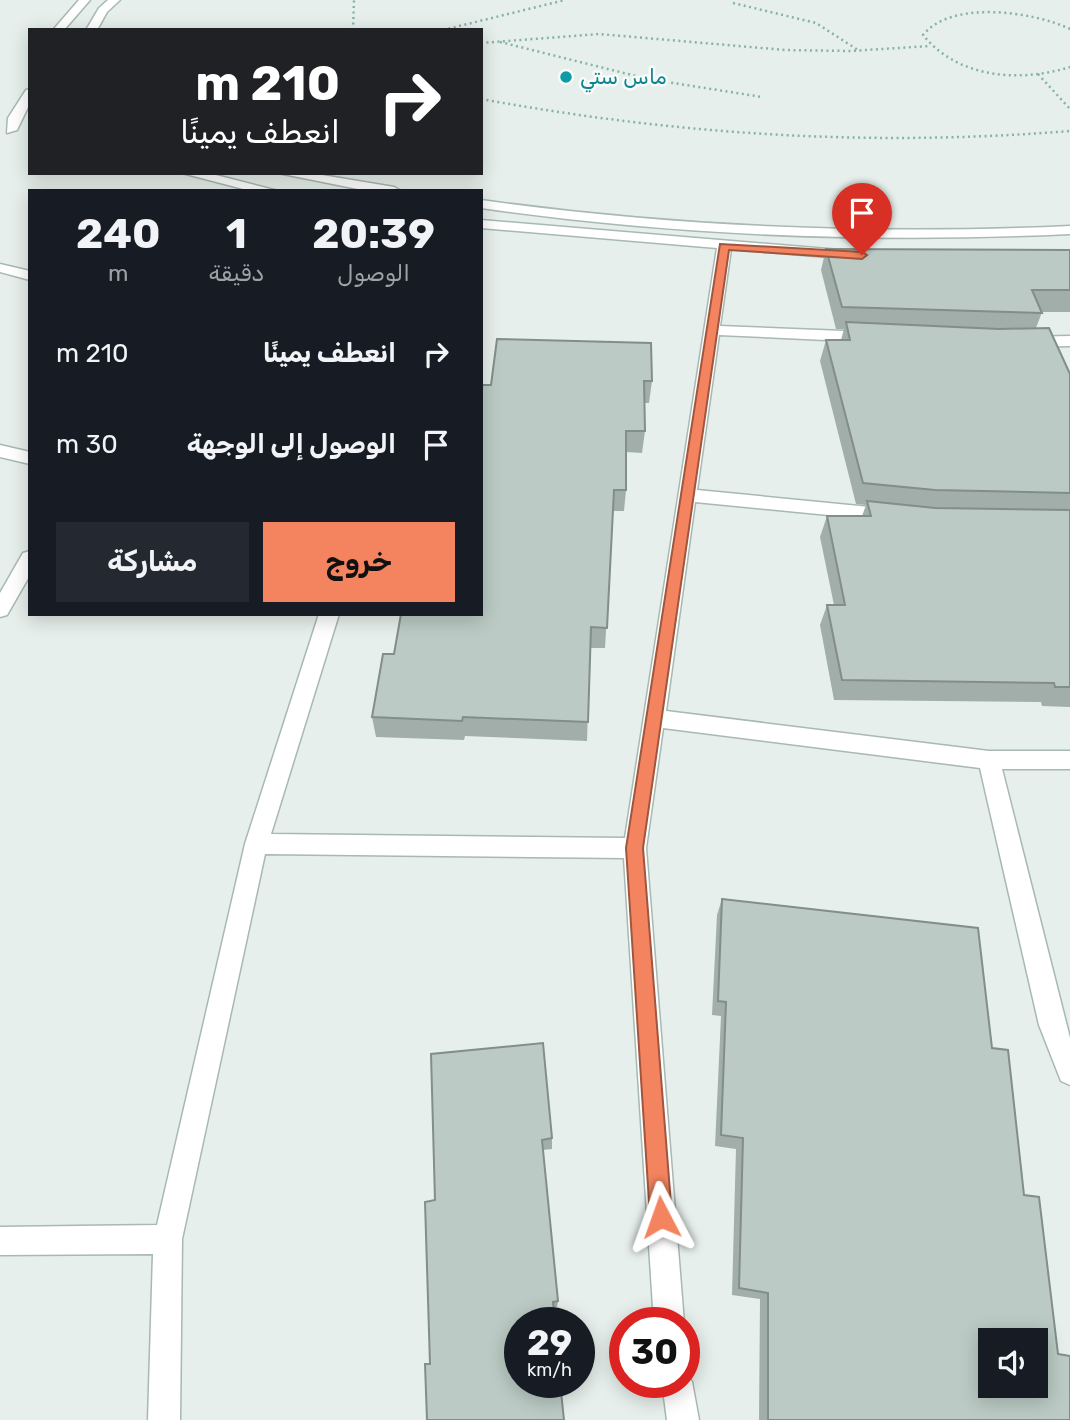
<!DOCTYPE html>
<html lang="ar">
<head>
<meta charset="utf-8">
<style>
  :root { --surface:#171b24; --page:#242831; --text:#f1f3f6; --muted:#9ea1a6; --accent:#f4845f }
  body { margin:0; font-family:Rubik,Cairo,sans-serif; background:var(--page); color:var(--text); direction:rtl; height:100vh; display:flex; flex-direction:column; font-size:26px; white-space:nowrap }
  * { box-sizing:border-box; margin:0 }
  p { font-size:23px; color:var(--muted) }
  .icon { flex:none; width:38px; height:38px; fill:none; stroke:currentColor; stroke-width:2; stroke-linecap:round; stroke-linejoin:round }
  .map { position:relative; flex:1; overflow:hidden; direction:ltr }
  .details { position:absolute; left:28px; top:189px; width:455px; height:427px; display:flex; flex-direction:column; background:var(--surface); border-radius:0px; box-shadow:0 4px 18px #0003; direction:rtl }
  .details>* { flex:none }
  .top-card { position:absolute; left:28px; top:28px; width:455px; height:147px; border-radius:0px; box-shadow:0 4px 18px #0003; direction:rtl; background:#202124; color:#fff; overflow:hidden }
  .buttons { position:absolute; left:978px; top:1328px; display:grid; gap:14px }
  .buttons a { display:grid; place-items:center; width:70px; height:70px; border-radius:0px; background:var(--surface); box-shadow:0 4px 18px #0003; font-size:35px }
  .speed { position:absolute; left:504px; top:1307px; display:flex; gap:14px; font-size:35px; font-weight:700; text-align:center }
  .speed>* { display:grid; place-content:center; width:91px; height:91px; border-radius:50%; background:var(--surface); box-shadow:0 4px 18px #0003; line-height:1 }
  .speed small { font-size:18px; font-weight:400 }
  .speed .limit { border:10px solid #d22; background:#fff; color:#111 }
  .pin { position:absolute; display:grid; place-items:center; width:60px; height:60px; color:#fff; margin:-72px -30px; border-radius:50% 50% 50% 0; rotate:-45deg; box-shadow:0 0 7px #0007 }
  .pin .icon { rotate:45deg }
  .me { position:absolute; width:77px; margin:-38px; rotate:356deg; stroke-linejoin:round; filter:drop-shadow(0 0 5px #0008) }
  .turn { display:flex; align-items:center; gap:24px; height:147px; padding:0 28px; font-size:32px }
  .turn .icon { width:91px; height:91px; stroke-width:2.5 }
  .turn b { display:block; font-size:49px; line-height:60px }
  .eta { display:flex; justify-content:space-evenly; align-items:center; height:119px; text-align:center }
  .eta b { font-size:42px; font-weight:700; line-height:49px }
  .primary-button { display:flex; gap:14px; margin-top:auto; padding:14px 28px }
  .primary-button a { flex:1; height:80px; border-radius:0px; background:var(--accent); color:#111; font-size:28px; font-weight:700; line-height:80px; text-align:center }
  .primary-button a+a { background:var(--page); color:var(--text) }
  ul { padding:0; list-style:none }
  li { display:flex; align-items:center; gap:21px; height:91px; padding:0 28px }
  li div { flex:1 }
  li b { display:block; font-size:26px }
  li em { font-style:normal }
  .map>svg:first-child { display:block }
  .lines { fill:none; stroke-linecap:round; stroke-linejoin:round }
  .minor-casing { stroke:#a8b8b2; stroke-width:3 }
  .path { stroke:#86b3a5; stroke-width:2.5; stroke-dasharray:2 3.5; stroke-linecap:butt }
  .minor { fill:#fff; fill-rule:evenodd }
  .wall { fill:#a1aea9 }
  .building { fill:#bbcac4; stroke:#838d89; stroke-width:2; fill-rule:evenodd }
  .route { fill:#f4845f; stroke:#9f563e; stroke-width:2 }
  .culture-dot { fill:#0f9aa8; stroke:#f7fbf9; stroke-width:2.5 }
  .labels { text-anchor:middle; stroke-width:5; stroke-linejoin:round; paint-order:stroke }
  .far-culture-label { font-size:21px; fill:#0d838f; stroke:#f7fbf9; text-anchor:start }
</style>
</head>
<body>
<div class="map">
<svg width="1070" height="1420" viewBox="0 0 1070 1420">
  <rect width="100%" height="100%" fill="#e6efeb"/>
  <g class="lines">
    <g class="minor-casing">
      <g id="minor">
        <path d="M79 0H90L64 30H53Z"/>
        <path d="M108 0H120L107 12 97 30H86L99 8Z"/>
        <path d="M30 89V103L17 130 7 133 8 118 26 90Z"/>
        <path d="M182 173H208L278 191H251Z"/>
        <path d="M278 173H310L394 187 401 191H368Z"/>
        <path d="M481 200C675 227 875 235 1070 226V234C875 243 675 236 481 208Z"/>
        <path d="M481 220 852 251 859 255 852 259 731 249 720 326 869 332 877 337 869 342 719 335 697 490 890 509 899 515 890 521 695 502 666 711 989 751H1070V769H1002L1070 1038V1085L1061 1081 1039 1025 980 768 663 728 646 848 684 1323H654L624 858 265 854 182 1239 180 1420H148L153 1254 0 1255V1227L157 1225 245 844 319 614H339L271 834 625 838 717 248 481 228Z"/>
        <path d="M0 264 30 271V280L0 272Z"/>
        <path d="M1070 336V346L1027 347 1019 342 1027 337Z"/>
        <path d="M0 445 30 452V464L0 457Z"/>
        <path d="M30 551V575L7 615 0 617V593L23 553Z"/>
        <path d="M684 1370 692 1382 699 1420H667L662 1382H684Z"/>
      </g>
    </g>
    <g class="path">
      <path d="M733 3 816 23 858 50"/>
      <path d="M1070 29C1032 11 951 0 923 35 958 78 1019 83 1070 67"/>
      <path d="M353 30 354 0"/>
      <path d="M443 30 565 0"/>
      <path d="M500 42 648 79 762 97"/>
      <path d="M481 43 599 34 785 50 850 51 930 46"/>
      <path d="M1038 74 1070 109"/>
      <path d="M481 99C679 135 869 147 1070 131"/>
    </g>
    <use href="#minor" class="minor"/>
  </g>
  <g class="wall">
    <path d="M826 249 1070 250V312H1042L1036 328 1070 374V707L1042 706 1041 702 834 700 820 625 827 605H834L820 537 827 516H862L866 505 856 504 820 361 826 340H841L844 329H836L821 270Z"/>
    <path d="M652 381 649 403H644L645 431 642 453 626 452V490L624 511H613L605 648H590L587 741 465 736 464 740 376 737 372 717 394 654 481 614V385Z"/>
    <path d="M722 899 992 1048 1024 1195 1058 1354 1070 1420H759L760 1299 732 1295 736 1149 715 1146 721 1016 712 1015 717 915Z"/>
    <path d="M431 1054 552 1138V1149L543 1150 558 1301 557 1307 554 1308 430 1364 435 1200Z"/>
  </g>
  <g class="building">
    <path d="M826 249 1070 250V290H1032L1042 313 842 307Z"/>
    <path d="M846 322 999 329 1049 328 1070 374V493L935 490 863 483 826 340H850Z"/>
    <path d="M497 339 651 343 652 381H644L645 431H626V490H614L607 628 591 627 588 722 463 717 462 721 372 717 383 654H394L401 614H481V385H491Z"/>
    <path d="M867 501 935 508 1070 510V687H1055L1054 683 842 680 827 605H845L827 516H871Z"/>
    <path d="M722 899 978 928 992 1048 1008 1050 1024 1195 1039 1197 1058 1354 1070 1356V1420H768V1293L739 1288 743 1138 721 1135 726 1002 718 1001ZM990 1340H1036V1386H990Z"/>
    <path d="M543 1043 552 1138 542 1140 558 1301 553 1302 555 1323H520V1382H560L564 1420H427L425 1364H430L425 1202 435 1200 431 1054Z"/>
  </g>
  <path class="route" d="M720 244 862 252 867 255 862 259 729 250 643 848 672 1217 669 1225 661 1228 653 1225 650 1217 626 848Z"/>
  <circle class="culture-dot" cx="566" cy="77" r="7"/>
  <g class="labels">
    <g class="far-culture-label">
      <text x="580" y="84">ماس ستي</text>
    </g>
  </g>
</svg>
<div class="buttons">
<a><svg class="icon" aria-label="sound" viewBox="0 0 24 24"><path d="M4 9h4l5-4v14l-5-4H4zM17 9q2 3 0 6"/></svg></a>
</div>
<div class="speed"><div>29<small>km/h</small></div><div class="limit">30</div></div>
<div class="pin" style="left:862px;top:255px;background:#d93025"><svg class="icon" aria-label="arrive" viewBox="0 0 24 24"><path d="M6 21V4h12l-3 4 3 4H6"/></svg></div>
<svg class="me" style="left:661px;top:1217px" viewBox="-20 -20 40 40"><path d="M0-17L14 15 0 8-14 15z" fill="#f4845f" stroke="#fff" stroke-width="4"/></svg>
<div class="top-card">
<div class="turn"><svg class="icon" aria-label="right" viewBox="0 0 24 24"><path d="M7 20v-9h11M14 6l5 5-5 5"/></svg><div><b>210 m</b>انعطف يمينًا</div></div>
</div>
<section class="details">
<div class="eta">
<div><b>20:39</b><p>الوصول</p></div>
<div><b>1</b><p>دقيقة</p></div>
<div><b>240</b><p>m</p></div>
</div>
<ul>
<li><svg class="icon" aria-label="right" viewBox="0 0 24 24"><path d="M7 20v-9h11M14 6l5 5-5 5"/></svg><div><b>انعطف يمينًا</b></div><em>210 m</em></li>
<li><svg class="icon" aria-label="arrive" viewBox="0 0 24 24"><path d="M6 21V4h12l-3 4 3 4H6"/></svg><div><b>الوصول إلى الوجهة</b></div><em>30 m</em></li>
</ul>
<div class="primary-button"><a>خروج</a><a>مشاركة</a></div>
</section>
</div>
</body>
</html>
